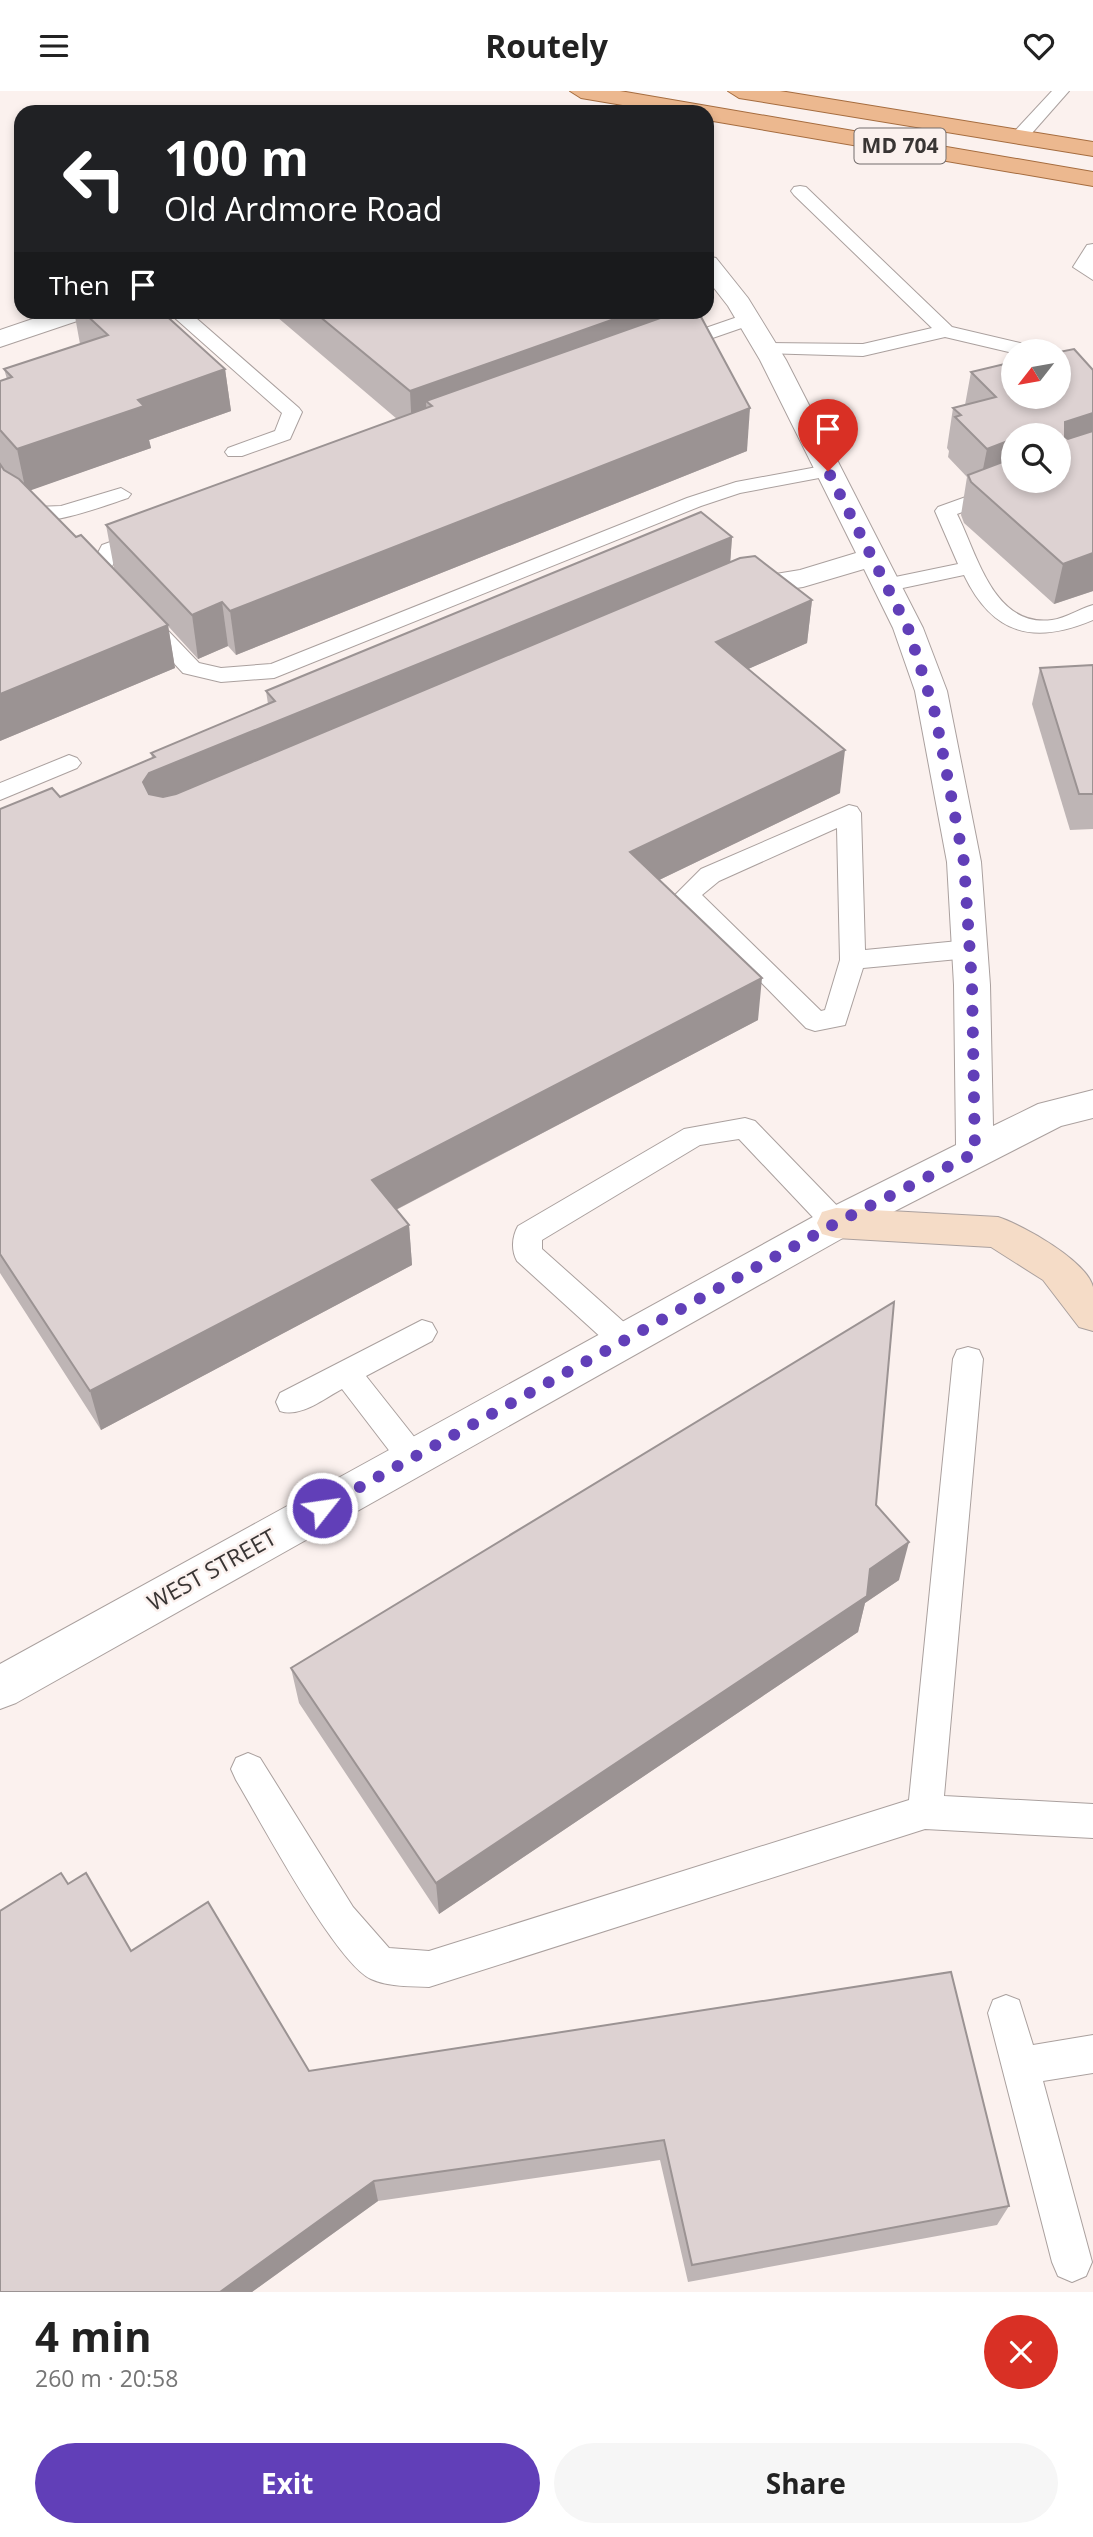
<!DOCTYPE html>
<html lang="en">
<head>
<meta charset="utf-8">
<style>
  :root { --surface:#fff; --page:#f6f6f6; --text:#222; --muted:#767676; --accent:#613fb8 }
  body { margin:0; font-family:"Open Sans",sans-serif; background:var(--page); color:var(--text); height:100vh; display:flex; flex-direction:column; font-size:26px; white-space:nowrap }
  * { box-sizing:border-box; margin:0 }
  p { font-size:23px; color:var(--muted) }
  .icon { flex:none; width:38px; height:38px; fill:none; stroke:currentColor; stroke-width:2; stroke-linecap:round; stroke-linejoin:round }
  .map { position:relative; height:2201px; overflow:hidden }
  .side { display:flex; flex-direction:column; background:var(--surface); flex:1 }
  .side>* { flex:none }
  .banner { position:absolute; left:14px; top:14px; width:700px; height:214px; border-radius:21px; box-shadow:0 4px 10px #0003; background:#202124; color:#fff; overflow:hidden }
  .needle { width:46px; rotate:239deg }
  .controls { position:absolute; left:1001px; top:248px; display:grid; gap:14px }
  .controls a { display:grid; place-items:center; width:70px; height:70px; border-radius:50%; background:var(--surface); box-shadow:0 4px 10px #0003; font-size:35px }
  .pin { position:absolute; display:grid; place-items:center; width:60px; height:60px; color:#fff; margin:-72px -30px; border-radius:50% 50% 50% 0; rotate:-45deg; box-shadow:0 0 7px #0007 }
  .pin .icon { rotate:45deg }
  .me { position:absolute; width:77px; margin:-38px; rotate:60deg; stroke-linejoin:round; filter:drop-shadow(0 0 5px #0008) }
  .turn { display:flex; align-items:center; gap:24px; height:147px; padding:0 35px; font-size:32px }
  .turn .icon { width:91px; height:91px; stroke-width:2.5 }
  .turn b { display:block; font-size:49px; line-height:60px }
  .then { display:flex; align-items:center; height:66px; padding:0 35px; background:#0003; gap:14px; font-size:26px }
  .round { display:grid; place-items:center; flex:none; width:74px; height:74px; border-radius:37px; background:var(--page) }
  .summary { display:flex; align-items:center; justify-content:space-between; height:119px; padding:0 35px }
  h1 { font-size:42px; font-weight:700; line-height:52px }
  .button { display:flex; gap:14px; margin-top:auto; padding:14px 35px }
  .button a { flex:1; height:80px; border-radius:42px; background:var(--accent); color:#fff; font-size:28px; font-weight:700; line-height:80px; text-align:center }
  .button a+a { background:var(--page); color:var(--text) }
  header { display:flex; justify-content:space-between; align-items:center; height:91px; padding:0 35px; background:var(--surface); font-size:32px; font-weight:700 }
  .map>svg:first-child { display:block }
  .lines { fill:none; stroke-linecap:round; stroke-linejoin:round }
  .lane-casing { stroke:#aaa09e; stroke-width:2 }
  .street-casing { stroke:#aaa09e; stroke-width:2 }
  .secondary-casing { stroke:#aaa09e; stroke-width:2 }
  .primary-casing { stroke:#a56c3f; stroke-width:2 }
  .lane { fill:#fff; fill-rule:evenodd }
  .street { fill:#fff; fill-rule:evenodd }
  .secondary { fill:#f5dcc7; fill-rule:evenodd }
  .primary { fill:#ecb88f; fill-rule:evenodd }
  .wall { fill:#beb5b5; fill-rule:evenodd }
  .shaded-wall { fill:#9b9393 }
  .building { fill:#ddd2d2; stroke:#9b9393; stroke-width:2 }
  .route { stroke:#613fb8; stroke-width:12; stroke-dasharray:0 21.6 }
  .labels { text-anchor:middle; stroke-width:5; stroke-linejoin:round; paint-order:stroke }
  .shield { fill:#fbf1ee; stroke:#736d6c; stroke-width:2 }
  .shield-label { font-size:21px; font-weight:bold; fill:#393534 }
  .street-label { font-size:23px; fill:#393534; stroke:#fbf1ee }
</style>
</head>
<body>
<header><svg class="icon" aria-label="menu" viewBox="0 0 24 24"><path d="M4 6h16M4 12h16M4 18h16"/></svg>Routely<svg class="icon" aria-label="heart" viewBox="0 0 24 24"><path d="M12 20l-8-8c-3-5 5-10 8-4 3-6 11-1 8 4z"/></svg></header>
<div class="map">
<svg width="1093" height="2201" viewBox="0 0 1093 2201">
  <rect width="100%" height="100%" fill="#fbf1ee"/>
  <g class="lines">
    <g class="lane-casing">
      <g id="lane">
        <path d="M1052 0H1069L1025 50H1013V42Z"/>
        <path d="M800 95 806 96 952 236 1041 257 1043 261 1013 262 945 246 863 265 760 262 758 258 760 254 767 252 863 253 932 237 794 104 791 100 794 96Z"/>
        <path d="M1093 153V189L1073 176 1087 154Z"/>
        <path d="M167 220H188L299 317 302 321 290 348 242 365H228L225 361 228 357 275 340 282 322Z"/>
        <path d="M749 222 758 228 756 232 675 260 666 254 668 250Z"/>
        <path d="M828 374 835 376 838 380 835 384 740 402 701 415 274 587 221 591 183 582 135 530 146 523 154 525 199 572 221 577 271 573 687 407 736 391Z"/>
        <path d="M0 381 7 383 36 416 61 415 121 397 131 403 128 407C106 414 41 440 22 425 13 419 7 408 0 400Z"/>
        <path d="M1013 389 1039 390 1036 394 957 423C977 462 993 537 1052 529 1066 527 1079 518 1093 514V529C1034 554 993 544 964 484L884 501 876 500 873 495 876 490 958 473 935 420 938 416Z"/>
        <path d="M146 438 153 440 156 444 153 448 118 462 110 480 126 498 123 503H107L88 481 102 454Z"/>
        <path d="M69 664 77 667 81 672 77 677 0 709V692Z"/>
        <path d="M849 714 857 716 861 722 865 859 969 849 978 852 982 858 978 864 969 867 863 877 845 934 815 940 806 937 675 804 701 778ZM837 737 840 869 825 919 821 920 702 804 719 790Z"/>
        <path d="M745 1027 755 1030 846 1124 850 1132 846 1140 836 1143 826 1140 739 1048 700 1054 542 1149V1158L635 1241 640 1250 635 1259 625 1262 615 1259 517 1170C511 1159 512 1146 518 1135L684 1038Z"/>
        <path d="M422 1229 432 1232 437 1241 432 1250 366 1285 423 1357 427 1366 423 1375 412 1379 401 1375 342 1298C323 1308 301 1327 280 1320L276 1311 280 1302Z"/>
        <path d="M968 1256 979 1259 983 1268 944 1705 1093 1713V1747L925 1738 429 1896C411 1895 388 1896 371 1888 335 1871 260 1729 236 1689L231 1678 236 1667 248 1662 260 1667 353 1816 389 1857 429 1860 909 1709 953 1268 957 1259Z"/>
        <path d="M1006 1904 1019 1909 1033 1954 1093 1944V1982L1043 1990 1092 2171 1086 2185 1072 2191 1058 2185 1052 2171 988 1922 993 1909Z"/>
      </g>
    </g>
    <g class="street-casing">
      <g id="street">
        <path d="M707 165 716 167 748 207 786 269 923 537 947 600 981 771 990 894 993 1035 1038 1013 1093 999V1027L1061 1035 850 1143 16 1612 0 1618V1573L822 1121 956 1054 954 894 947 771 915 600 893 537 864 478 803 496 736 506 726 503 721 497 726 491 800 479 856 462 760 269 728 215 707 188Z"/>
        <path d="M56 220H95L92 225 0 256V239Z"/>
      </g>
    </g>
    <g class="secondary-casing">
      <path id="secondary" d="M836 1117 998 1126C1023 1134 1087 1170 1093 1196 1093 1209 1093 1227 1093 1240L1079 1236 1043 1189 991 1156 836 1147 822 1143 817 1132 822 1121Z"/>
    </g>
    <g class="primary-casing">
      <g id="primary">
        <path d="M570 0H620L1093 81V95L707 29V21H664L581 7Z"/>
        <path d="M728 0H780L1093 51V65L739 7Z"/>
      </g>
    </g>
    <use href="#lane" class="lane"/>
    <use href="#street" class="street"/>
    <use href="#secondary" class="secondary"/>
    <use href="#primary" class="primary"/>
  </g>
  <g class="wall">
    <path d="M74 220H161L225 278 231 320 149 349 151 357 30 399 76 446 152 518 114 477 106 434 397 328 270 220H672V223L747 360 236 564 228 555 198 568 168 535 175 577 0 650V290L7 288 4 278 80 253Z"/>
    <path d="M1093 279V500L1054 513 964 432 961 424 967 386 948 366 949 360 947 357 953 317 965 314 971 281ZM1013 345H1059L1013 390Z"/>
    <path d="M732 446 730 471 812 509 807 552 748 578 840 702 659 789 758 929 396 1119 409 1134 412 1174 101 1339 0 1182V718L60 706 152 667 151 662 268 613 266 600Z"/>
    <path d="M1093 574V738L1070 739 1032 613 1040 577Z"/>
    <path d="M876 1414 899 1489 865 1512 858 1541 439 1823 299 1612 291 1577Z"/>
    <path d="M68 1793 131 1860 309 1980 1009 2115 997 2134 688 2191 660 2069 378 2110 252 2201Z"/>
  </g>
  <g class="shaded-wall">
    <path d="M637 220H672L671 247 432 315 426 310 427 335 412 340 410 300Z"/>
    <path d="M225 278 231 320 149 349 151 357 26 401 17 358 138 309Z"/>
    <path d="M750 317 747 360 236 564 230 520Z"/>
    <path d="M1093 322V356L1059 371 1065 331Z"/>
    <path d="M1013 348V381L979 398 987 358Z"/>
    <path d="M732 446 729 489 157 725 143 691 149 682Z"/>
    <path d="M1093 462V500L1054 513 1063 473Z"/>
    <path d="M812 509 807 552 712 594 716 551Z"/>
    <path d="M222 511 228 555 198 568 192 524Z"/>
    <path d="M168 534 175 577 0 650V603Z"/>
    <path d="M845 659 840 702 628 804 630 761Z"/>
    <path d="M762 887 758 929 376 1129 372 1089Z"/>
    <path d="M409 1134 412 1174 101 1339 90 1300Z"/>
    <path d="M909 1451 899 1489 865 1512 858 1541 439 1823 436 1792 870 1478Z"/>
    <path d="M374 2090 378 2110 252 2201H220Z"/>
  </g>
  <g class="building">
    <path d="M275 16 283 21H258Z"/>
    <path d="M82 220H161L225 278 138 309 144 315 17 358 0 339V290L12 286 4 278 108 244Z"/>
    <path d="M313 220H637L410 300Z"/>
    <path d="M680 220H695L700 224 750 317 230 520 222 511 192 524 106 434 432 315 426 310Z"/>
    <path d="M1074 258 1093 279V322L1065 331V346L1068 348 1093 340V462L1063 473 971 391 968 384 1013 367V390H1059V345H1013V348L987 358 955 326 961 324 953 317 996 306 971 281 1013 271V306H1059V261Z"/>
    <path d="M0 373 4 379 19 388 76 446 81 444 168 534 0 603Z"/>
    <path d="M701 421 732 446 149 682 143 691 149 703 163 706 176 703 740 467 755 465 812 509 716 551 845 659 630 761 762 887 372 1089 409 1134 90 1300 0 1163V718L52 697 60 706 155 666 151 662 275 610 266 600Z"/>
    <path d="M1093 574V703H1079L1040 577Z"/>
    <path d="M894 1211 876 1414 909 1451 870 1478 867 1505 436 1792 291 1577Z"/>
    <path d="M61 1782 68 1793 86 1782 131 1860 208 1811 309 1980 951 1881 1009 2115 692 2174 664 2049 374 2090 220 2201H0V1820Z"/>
  </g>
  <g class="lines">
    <path class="route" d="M322 1417 836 1132 975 1062 972 894 964 771 935 622 908 537 828 380"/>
  </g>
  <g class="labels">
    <rect class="shield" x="854.5" y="37.5" width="91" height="35" rx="5"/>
    <g class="shield-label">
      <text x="900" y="62">MD 704</text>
    </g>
    <g class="street-label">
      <text transform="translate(212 1479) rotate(-29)" y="8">WEST STREET</text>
    </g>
  </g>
</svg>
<div class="controls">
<a><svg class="needle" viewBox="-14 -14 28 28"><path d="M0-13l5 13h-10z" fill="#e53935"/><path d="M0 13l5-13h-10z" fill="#767676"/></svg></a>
<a><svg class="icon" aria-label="search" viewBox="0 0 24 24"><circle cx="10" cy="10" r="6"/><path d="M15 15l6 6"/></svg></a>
</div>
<div class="pin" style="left:828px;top:380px;background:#d93025"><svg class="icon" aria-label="arrive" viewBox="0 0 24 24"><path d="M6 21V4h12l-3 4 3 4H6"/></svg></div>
<svg class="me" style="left:322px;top:1417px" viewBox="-20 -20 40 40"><circle r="17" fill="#613fb8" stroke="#fff" stroke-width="3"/><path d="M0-11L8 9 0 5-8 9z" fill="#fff"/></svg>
<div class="banner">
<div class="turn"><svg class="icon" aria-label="left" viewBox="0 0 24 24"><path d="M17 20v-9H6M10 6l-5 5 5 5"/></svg><div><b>100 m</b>Old Ardmore Road</div></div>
<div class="then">Then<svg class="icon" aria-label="arrive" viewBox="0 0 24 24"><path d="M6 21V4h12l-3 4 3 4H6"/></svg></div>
</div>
</div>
<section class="side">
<div class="summary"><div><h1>4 min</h1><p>260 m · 20:58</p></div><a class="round" style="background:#d93025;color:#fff"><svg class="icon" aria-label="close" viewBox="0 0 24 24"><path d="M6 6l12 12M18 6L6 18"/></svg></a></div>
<div class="button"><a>Exit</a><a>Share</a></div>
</section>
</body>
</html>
